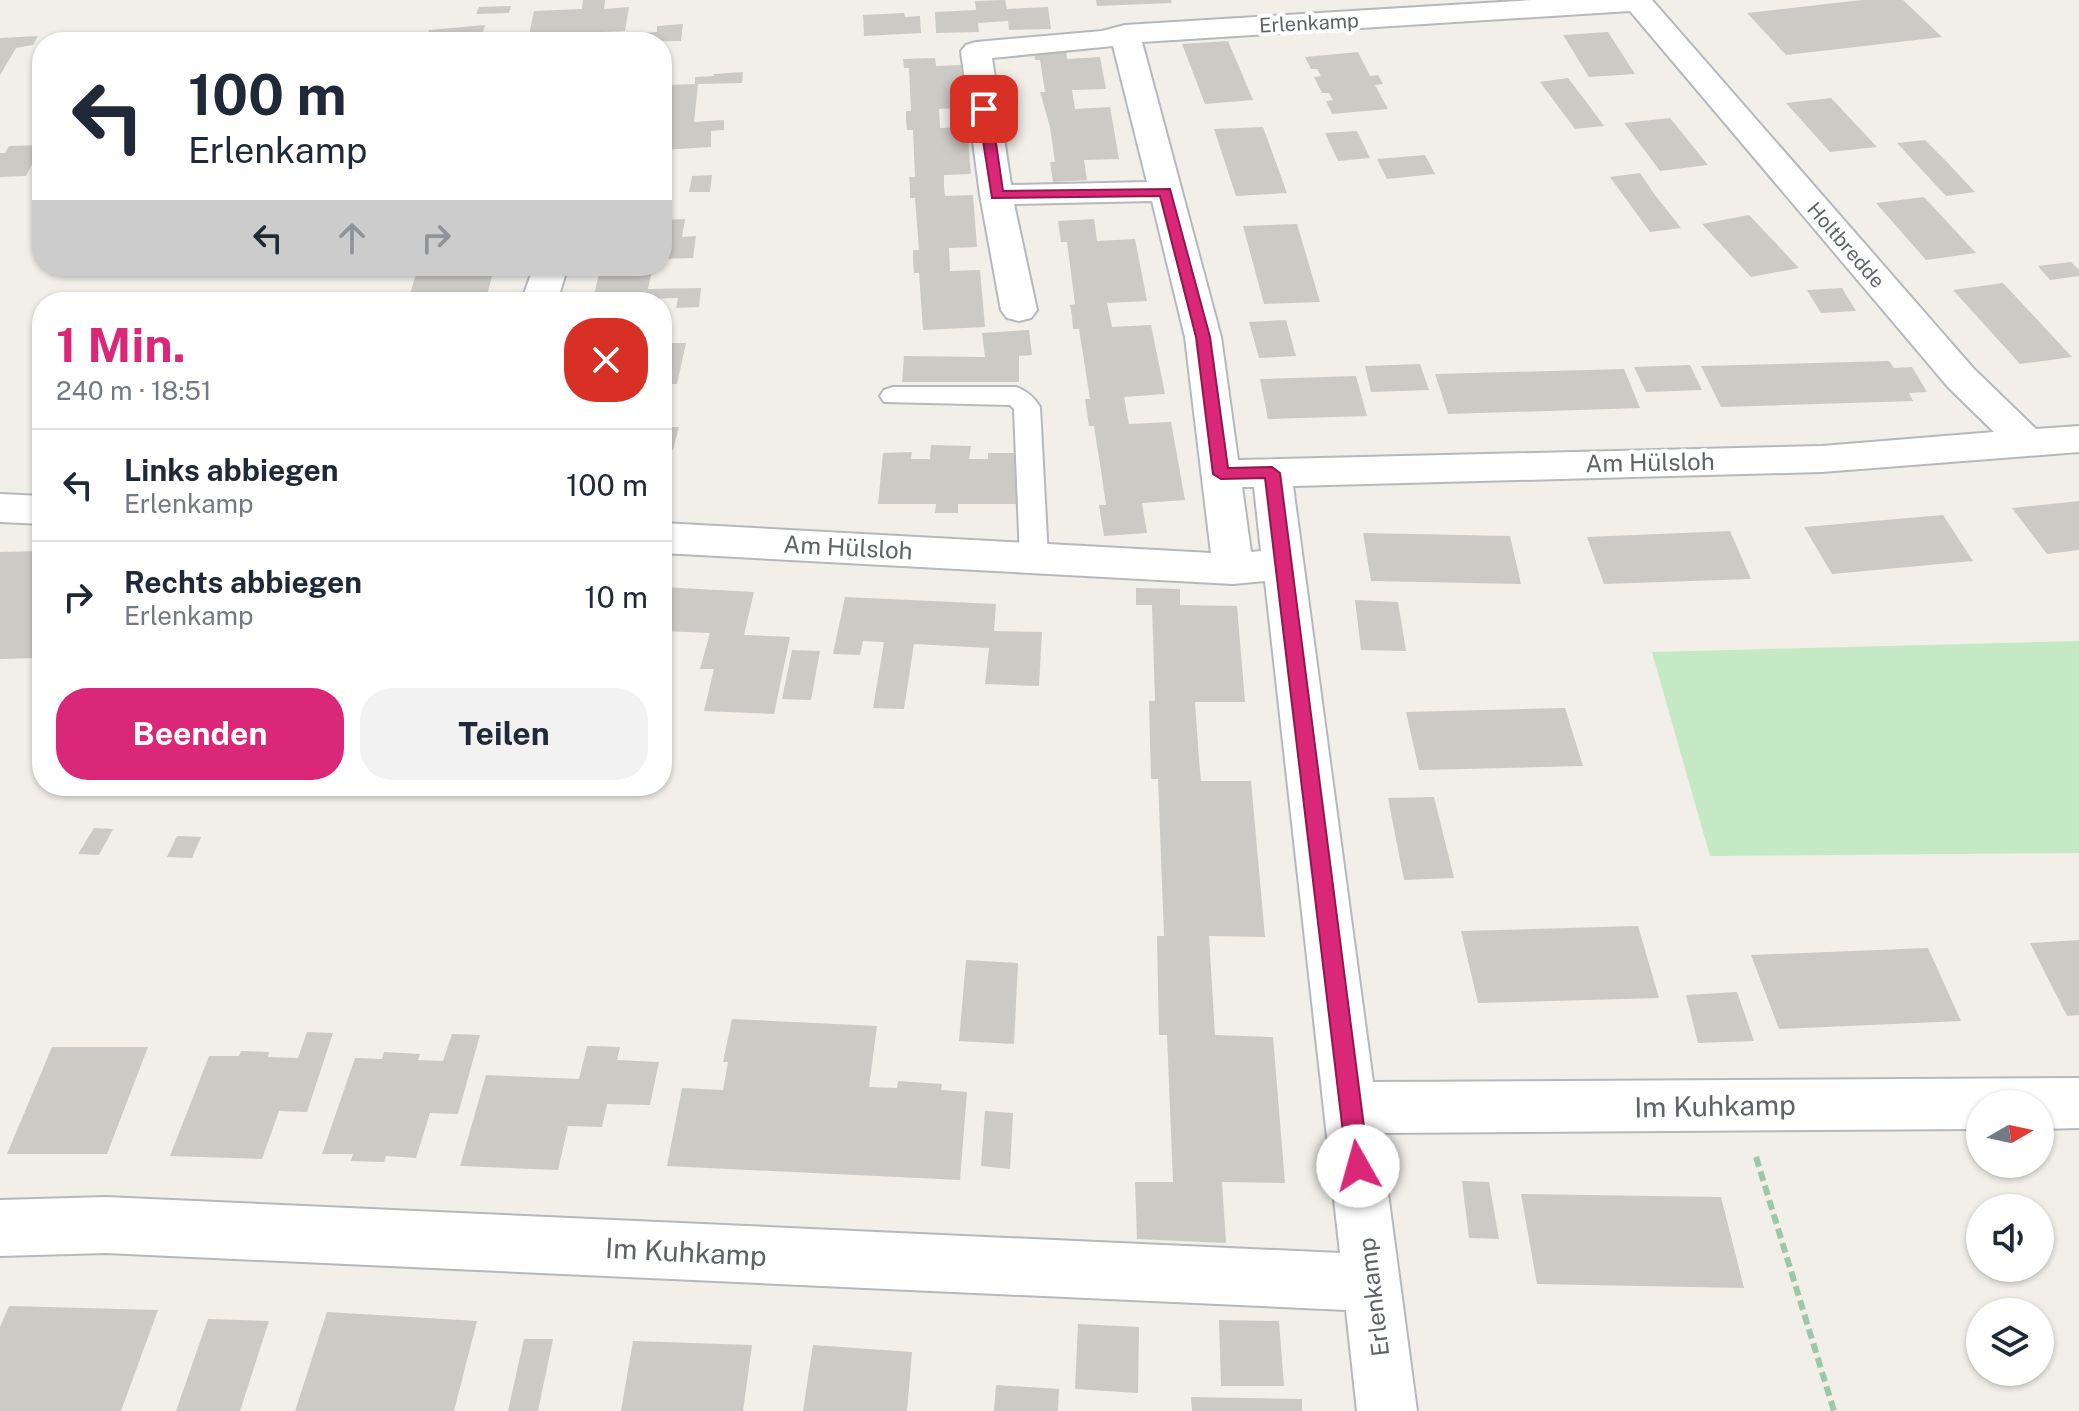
<!DOCTYPE html>
<html lang="de">
<head>
<meta charset="utf-8">
<style>
  :root { --surface:#fff; --page:#f2f2f3; --text:#1f2937; --muted:#747a83; --line:#e0e1e3; --accent:#db2777 }
  body { margin:0; font-family:"Public Sans",sans-serif; background:var(--page); color:var(--text); height:100vh; display:flex; flex-direction:column; font-size:30px; white-space:nowrap }
  * { box-sizing:border-box; margin:0 }
  p { font-size:26px; color:var(--muted) }
  .icon { flex:none; width:44px; height:44px; fill:none; stroke:currentColor; stroke-width:2; stroke-linecap:round; stroke-linejoin:round }
  .map { position:relative; flex:1; overflow:hidden }
  .details { position:absolute; left:32px; top:292px; width:640px; height:504px; display:flex; flex-direction:column; background:var(--surface); border-radius:32px; box-shadow:0 2px 6px #0004 }
  .details>* { flex:none }
  .guide { position:absolute; left:32px; top:32px; width:640px; height:244px; border-radius:32px; box-shadow:0 2px 6px #0004; background:#fff; color:var(--text); overflow:hidden }
  .needle { width:52px; rotate:81deg }
  .buttons { position:absolute; left:1966px; top:1090px; display:grid; gap:16px }
  .buttons a { display:grid; place-items:center; width:88px; height:88px; border-radius:50%; background:var(--surface); box-shadow:0 2px 6px #0004; font-size:40px }
  .pin { position:absolute; display:grid; place-items:center; width:68px; height:68px; color:#fff; margin:-34px; border-radius:16px; box-shadow:0 4px 12px #0006 }
  .me { position:absolute; width:88px; margin:-44px; rotate:353deg; stroke-linejoin:round; filter:drop-shadow(0 0 6px #0008) }
  .turn { display:flex; align-items:center; gap:28px; height:168px; padding:0 24px; font-size:36px }
  .turn .icon { width:104px; height:104px; stroke-width:2.5 }
  .turn b { display:block; font-size:56px; line-height:68px }
  .lanes { display:flex; align-items:center; height:76px; padding:0 24px; background:#0003; justify-content:center; gap:40px; direction:ltr }
  .lanes .off { opacity:.35 }
  .round { display:grid; place-items:center; flex:none; width:84px; height:84px; border-radius:32px; background:var(--page) }
  .headline { display:flex; align-items:center; justify-content:space-between; height:136px; padding:0 24px }
  h1 { font-size:48px; font-weight:700; line-height:60px; color:var(--accent) }
  .cta { display:flex; gap:16px; margin-top:auto; padding:16px 24px }
  .cta a { flex:1; height:92px; border-radius:32px; background:var(--accent); color:#fff; font-size:32px; font-weight:700; line-height:92px; text-align:center }
  .cta a+a { background:var(--page); color:var(--text) }
  ul { padding:0; list-style:none }
  li { display:flex; align-items:center; gap:24px; height:112px; padding:0 24px; border-top:2px solid var(--line) }
  li div { flex:1 }
  li b { display:block; font-size:30px }
  li em { font-style:normal }
  .map>svg:first-child { display:block }
  .green { fill:#c5e8c5 }
  .building { fill:#cccac5 }
  .lines { fill:none; stroke-linecap:round; stroke-linejoin:round }
  .service-casing { stroke:#b5b8bc; stroke-width:4 }
  .minor-casing { stroke:#b5b8bc; stroke-width:4 }
  .path { stroke:#9cc7a9; stroke-width:6; stroke-dasharray:10 5; stroke-linecap:butt }
  .service { fill:#fff; fill-rule:evenodd }
  .minor { fill:#fff; fill-rule:evenodd }
  .route { fill:#db2777; stroke:#8e194d; stroke-width:2 }
  .labels { text-anchor:middle; stroke-width:8; stroke-linejoin:round; paint-order:stroke }
  .far-street-label { font-size:20px; fill:#5f6368; stroke:#fff }
  .street-label { font-size:24px; fill:#5f6368; stroke:#fff }
  .near-street-label { font-size:28px; fill:#5f6368; stroke:#fff }
</style>
</head>
<body>
<div class="map">
<svg width="2079" height="1411" viewBox="0 0 2079 1411">
  <rect width="100%" height="100%" fill="#f1efe8"/>
  <path class="green" d="M2079 641V853L1710 856 1652 652Z"/>
  <g class="building">
    <path d="M583 0H605L604 9 629 7 625 31 529 35 534 11 582 9Z"/>
    <path d="M1005 0 1007 9 1048 7 1051 29 1009 30 1008 21 978 23 979 32 936 33 935 12 976 10 975 1Z"/>
    <path d="M1096 0H1171L1172 3 1097 6Z"/>
    <path d="M1862 0H1903L1942 37 1786 55 1747 13Z"/>
    <path d="M511 6 509 13 476 14 479 7Z"/>
    <path d="M904 13 905 17 920 16 921 33 864 36 863 15Z"/>
    <path d="M683 24 681 41 621 42 623 34 657 32V26Z"/>
    <path d="M485 25 480 42H426L429 30Z"/>
    <path d="M1608 32 1635 74 1589 77 1563 35Z"/>
    <path d="M38 36 33 45 16 48 0 75V38Z"/>
    <path d="M1228 41 1253 100 1205 104 1182 44Z"/>
    <path d="M1066 50 1067 59 1100 57 1106 89 1072 90 1075 109 1110 107 1119 159 1084 160 1087 180 1053 182 1050 162H1055L1050 127 1040 92H1045L1040 60H1035L1034 52Z"/>
    <path d="M1358 52 1370 76 1378 75 1383 84 1375 85 1388 109 1332 114 1326 101 1333 100 1329 93H1322L1314 77 1321 76 1317 69H1311L1305 57Z"/>
    <path d="M935 58 936 66 961 65 965 108 939 109 940 128 967 127 971 174 944 175V186L945 196 973 195 977 247 949 248 950 271 980 270 985 327 923 330 919 273H914L913 261V250H919L915 198H910V187L909 177H915L913 130H907L906 120V111H911L909 68H904L903 59Z"/>
    <path d="M662 59H672L668 85 695 84V77L714 76V74L743 72 742 83 698 84 694 122 724 120V130L711 131V147L662 150Z"/>
    <path d="M1568 78 1590 107 1604 126 1575 129 1540 82Z"/>
    <path d="M1831 98 1877 147 1830 152 1786 103Z"/>
    <path d="M1670 118 1708 165 1660 171 1624 123Z"/>
    <path d="M1263 127 1287 193 1236 196 1214 129Z"/>
    <path d="M1357 131 1370 158 1338 161 1325 133Z"/>
    <path d="M1925 140 1945 160 1975 192 1946 196 1897 143Z"/>
    <path d="M42 145 26 176 0 177V153H5L9 146Z"/>
    <path d="M1425 155 1435 174 1387 179 1377 159Z"/>
    <path d="M1640 173 1655 195 1681 228 1650 232 1610 177Z"/>
    <path d="M712 175 710 192H689L692 176Z"/>
    <path d="M1924 197 1976 253 1926 260 1876 203Z"/>
    <path d="M1749 215 1799 268 1751 277 1702 224Z"/>
    <path d="M685 219 682 237 696 236 693 258 662 259V220Z"/>
    <path d="M1094 219 1097 241 1135 239 1147 301 1107 303 1112 327 1151 325 1165 394 1124 397 1129 424 1171 422 1185 500 1142 503 1147 533 1104 536 1099 505H1106L1102 477 1094 426H1089L1085 399H1090L1079 329H1073L1072 317 1070 305 1075 304 1067 242H1061L1058 221Z"/>
    <path d="M1297 224 1320 302 1264 304 1243 226Z"/>
    <path d="M2071 262 2079 270V276L2050 280 2038 266Z"/>
    <path d="M418 266H495L485 302H408Z"/>
    <path d="M601 266H653L648 289 701 288 699 307 676 308 678 298 646 299V302H592Z"/>
    <path d="M2003 283 2072 357 2020 364 1953 290Z"/>
    <path d="M1842 288 1856 311 1821 313 1807 290Z"/>
    <path d="M1286 320 1296 356 1259 358 1249 322Z"/>
    <path d="M1029 330 1032 355 1019 356V382H902L904 356 985 357 982 333Z"/>
    <path d="M662 343H686L677 384H662Z"/>
    <path d="M1889 361 1894 368 1912 367 1927 392 1909 393 1913 401 1721 407 1701 366Z"/>
    <path d="M1420 364 1429 390 1371 392 1365 366Z"/>
    <path d="M1690 365 1702 390 1646 392 1634 367Z"/>
    <path d="M1624 369 1640 408 1448 414 1435 374Z"/>
    <path d="M1356 376 1367 416 1268 419 1260 379Z"/>
    <path d="M662 427H679L673 450H662Z"/>
    <path d="M931 445 971 446 969 459H988V453H1018L1017 504H958V513H935L936 504H878L883 453 912 452 911 459H930Z"/>
    <path d="M2079 501V550L2047 554 2012 508Z"/>
    <path d="M1943 515 1973 561 1832 574 1804 527Z"/>
    <path d="M1730 531 1751 579 1604 584 1587 537Z"/>
    <path d="M1363 533 1510 536 1521 584 1371 581Z"/>
    <path d="M42 551V564L33 583H42V658L0 659V552Z"/>
    <path d="M662 587 754 592 744 635 790 637 774 714 704 711 714 669H700L710 633 662 631Z"/>
    <path d="M1136 588 1180 589V605L1237 606 1245 702H1195L1199 760 1201 781H1251L1265 937 1209 936 1215 1035 1273 1037 1285 1183 1222 1182 1226 1243 1137 1239 1135 1182H1173L1167 1035H1159L1157 936H1164L1158 779H1151L1149 701H1155L1152 605H1136Z"/>
    <path d="M845 597 996 604 994 631 1042 632 1039 686 985 684 989 648 914 644 904 709 873 708 884 642 863 641 860 655 833 654Z"/>
    <path d="M1355 600 1398 602 1406 651 1361 650Z"/>
    <path d="M792 650 820 651 811 700 782 699Z"/>
    <path d="M1565 708 1583 766 1419 770 1406 712Z"/>
    <path d="M1434 797 1454 878 1404 880 1388 798Z"/>
    <path d="M94 828 113 829 99 855 78 854Z"/>
    <path d="M177 836 201 837 192 858 167 857Z"/>
    <path d="M1638 926 1659 998 1478 1003 1461 931Z"/>
    <path d="M2079 940V1015L2067 1016 2030 943Z"/>
    <path d="M1928 948 1961 1021 1779 1029 1751 955Z"/>
    <path d="M966 960 1018 963 1014 1044 959 1041Z"/>
    <path d="M1737 992 1754 1041 1698 1043 1686 995Z"/>
    <path d="M732 1019 877 1026 869 1087 897 1088 898 1081 942 1084 941 1090 967 1092 960 1180 667 1166 682 1088 723 1090 728 1062H723Z"/>
    <path d="M307 1032 333 1033 307 1112 279 1111 262 1159 170 1156 209 1056H239L241 1051 269 1052 268 1057 298 1058Z"/>
    <path d="M452 1034 480 1035 458 1114 430 1113 416 1158 386 1156 384 1162 351 1161 353 1154H322L355 1058 382 1059 384 1052 420 1054 418 1060 443 1061Z"/>
    <path d="M587 1046 620 1047 617 1060 659 1062 650 1105 607 1104 602 1127 568 1126 558 1170 460 1166 486 1075 579 1079Z"/>
    <path d="M52 1047H148L107 1154H7Z"/>
    <path d="M985 1111 1013 1113 1010 1169 981 1166Z"/>
    <path d="M1462 1181 1489 1182 1499 1239 1469 1238Z"/>
    <path d="M1521 1194 1721 1197 1744 1288 1537 1284Z"/>
    <path d="M9 1306 158 1310 121 1411H0V1327Z"/>
    <path d="M327 1312 477 1321 454 1411H295Z"/>
    <path d="M208 1319 269 1321 240 1411H176Z"/>
    <path d="M1219 1320 1279 1321 1284 1386H1221Z"/>
    <path d="M1078 1324 1139 1327 1138 1393 1075 1389Z"/>
    <path d="M524 1339H553L538 1411H508Z"/>
    <path d="M633 1341 752 1345 743 1411H621Z"/>
    <path d="M813 1345 912 1352 907 1411H803Z"/>
    <path d="M996 1385 1059 1389 1058 1411H994Z"/>
    <path d="M1191 1397 1302 1399V1411H1192Z"/>
  </g>
  <g class="lines">
    <g class="service-casing">
      <path id="service" d="M893 387H1016C1027 391 1034 397 1040 407L1048 558 1044 565 1034 568 1024 565 1020 558 1014 409 1010 405 884 402 880 396 884 390Z"/>
    </g>
    <g class="minor-casing">
      <g id="minor">
        <path d="M1533 0H1652L1974 369 2036 429 2079 426V452L1822 472 1293 486 1373 1082 2079 1078V1128L2040 1129V1104H1980V1129L1380 1133 1417 1411H1357L1346 1310 106 1253 0 1256V1200L106 1197 1340 1253 1265 581 1233 584 662 553V523L1211 553 1185 337 1152 201 1014 204 1037 310 1031 318 1019 321 1007 318 1001 310 980 195 961 51 966 45 976 42 1102 31 1125 25ZM1630 11 1948 387 1994 432 1822 446 1238 460 1221 337 1142 42ZM1113 46 1147 182 1011 185 992 58ZM1242 487H1254L1261 551 1251 552Z"/>
        <path d="M534 266H568L557 302H521Z"/>
        <path d="M0 494 42 496V524L0 522Z"/>
      </g>
    </g>
    <path class="path" d="M1756 1157 1834 1411"/>
    <use href="#service" class="service"/>
    <use href="#minor" class="minor"/>
  </g>
  <path class="route" d="M984 105 991 109 1003 191 1170 189 1210 337 1228 468 1272 467 1280 473 1369 1166 1366 1174 1358 1177 1350 1174 1347 1166 1265 478 1221 479 1213 474 1196 337 1160 196 992 198 978 109Z"/>
  <g class="labels">
    <g class="far-street-label">
      <text transform="translate(1309 23) rotate(-3)" y="7">Erlenkamp</text>
      <text transform="translate(1846 245) rotate(49)" y="7">Holtbredde</text>
    </g>
    <g class="street-label">
      <text transform="translate(1650 463) rotate(-1)" y="8">Am Hülsloh</text>
      <text transform="translate(848 548) rotate(3)" y="8">Am Hülsloh</text>
      <text transform="translate(1374 1297) rotate(-97)" y="8">Erlenkamp</text>
    </g>
    <g class="near-street-label">
      <text transform="translate(1715 1106) rotate(-1)" y="10">Im Kuhkamp</text>
      <text transform="translate(686 1252) rotate(3)" y="10">Im Kuhkamp</text>
    </g>
  </g>
</svg>
<div class="buttons">
<a><svg class="needle" viewBox="-14 -14 28 28"><path d="M0-13l5 13h-10z" fill="#e53935"/><path d="M0 13l5-13h-10z" fill="#747a83"/></svg></a>
<a><svg class="icon" aria-label="sound" viewBox="0 0 24 24"><path d="M4 9h4l5-4v14l-5-4H4zM17 9q2 3 0 6"/></svg></a>
<a><svg class="icon" aria-label="layers" viewBox="0 0 24 24"><path d="M12 4l9 5-9 5-9-5zM3 14l9 5 9-5"/></svg></a>
</div>
<div class="pin" style="left:984px;top:109px;background:#d93025"><svg class="icon" aria-label="arrive" viewBox="0 0 24 24"><path d="M6 21V4h12l-3 4 3 4H6"/></svg></div>
<svg class="me" style="left:1358px;top:1166px" viewBox="-20 -20 40 40"><circle r="19" fill="#fff"/><path d="M0-13L10 11 0 6-10 11z" fill="#db2777"/></svg>
<div class="guide">
<div class="turn"><svg class="icon" aria-label="left" viewBox="0 0 24 24"><path d="M17 20v-9H6M10 6l-5 5 5 5"/></svg><div><b>100 m</b>Erlenkamp</div></div>
<div class="lanes"><svg class="icon" aria-label="left" viewBox="0 0 24 24"><path d="M17 20v-9H6M10 6l-5 5 5 5"/></svg><svg class="icon off" aria-label="ahead" viewBox="0 0 24 24"><path d="M12 20V5M6 11l6-6 6 6"/></svg><svg class="icon off" aria-label="right" viewBox="0 0 24 24"><path d="M7 20v-9h11M14 6l5 5-5 5"/></svg></div>
</div>
<section class="details">
<div class="headline"><div><h1>1 Min.</h1><p>240 m · 18:51</p></div><a class="round" style="background:#d93025;color:#fff"><svg class="icon" aria-label="close" viewBox="0 0 24 24"><path d="M6 6l12 12M18 6L6 18"/></svg></a></div>
<ul>
<li><svg class="icon" aria-label="left" viewBox="0 0 24 24"><path d="M17 20v-9H6M10 6l-5 5 5 5"/></svg><div><b>Links abbiegen</b><p>Erlenkamp</p></div><em>100 m</em></li>
<li><svg class="icon" aria-label="right" viewBox="0 0 24 24"><path d="M7 20v-9h11M14 6l5 5-5 5"/></svg><div><b>Rechts abbiegen</b><p>Erlenkamp</p></div><em>10 m</em></li>
</ul>
<div class="cta"><a>Beenden</a><a>Teilen</a></div>
</section>
</div>
</body>
</html>
